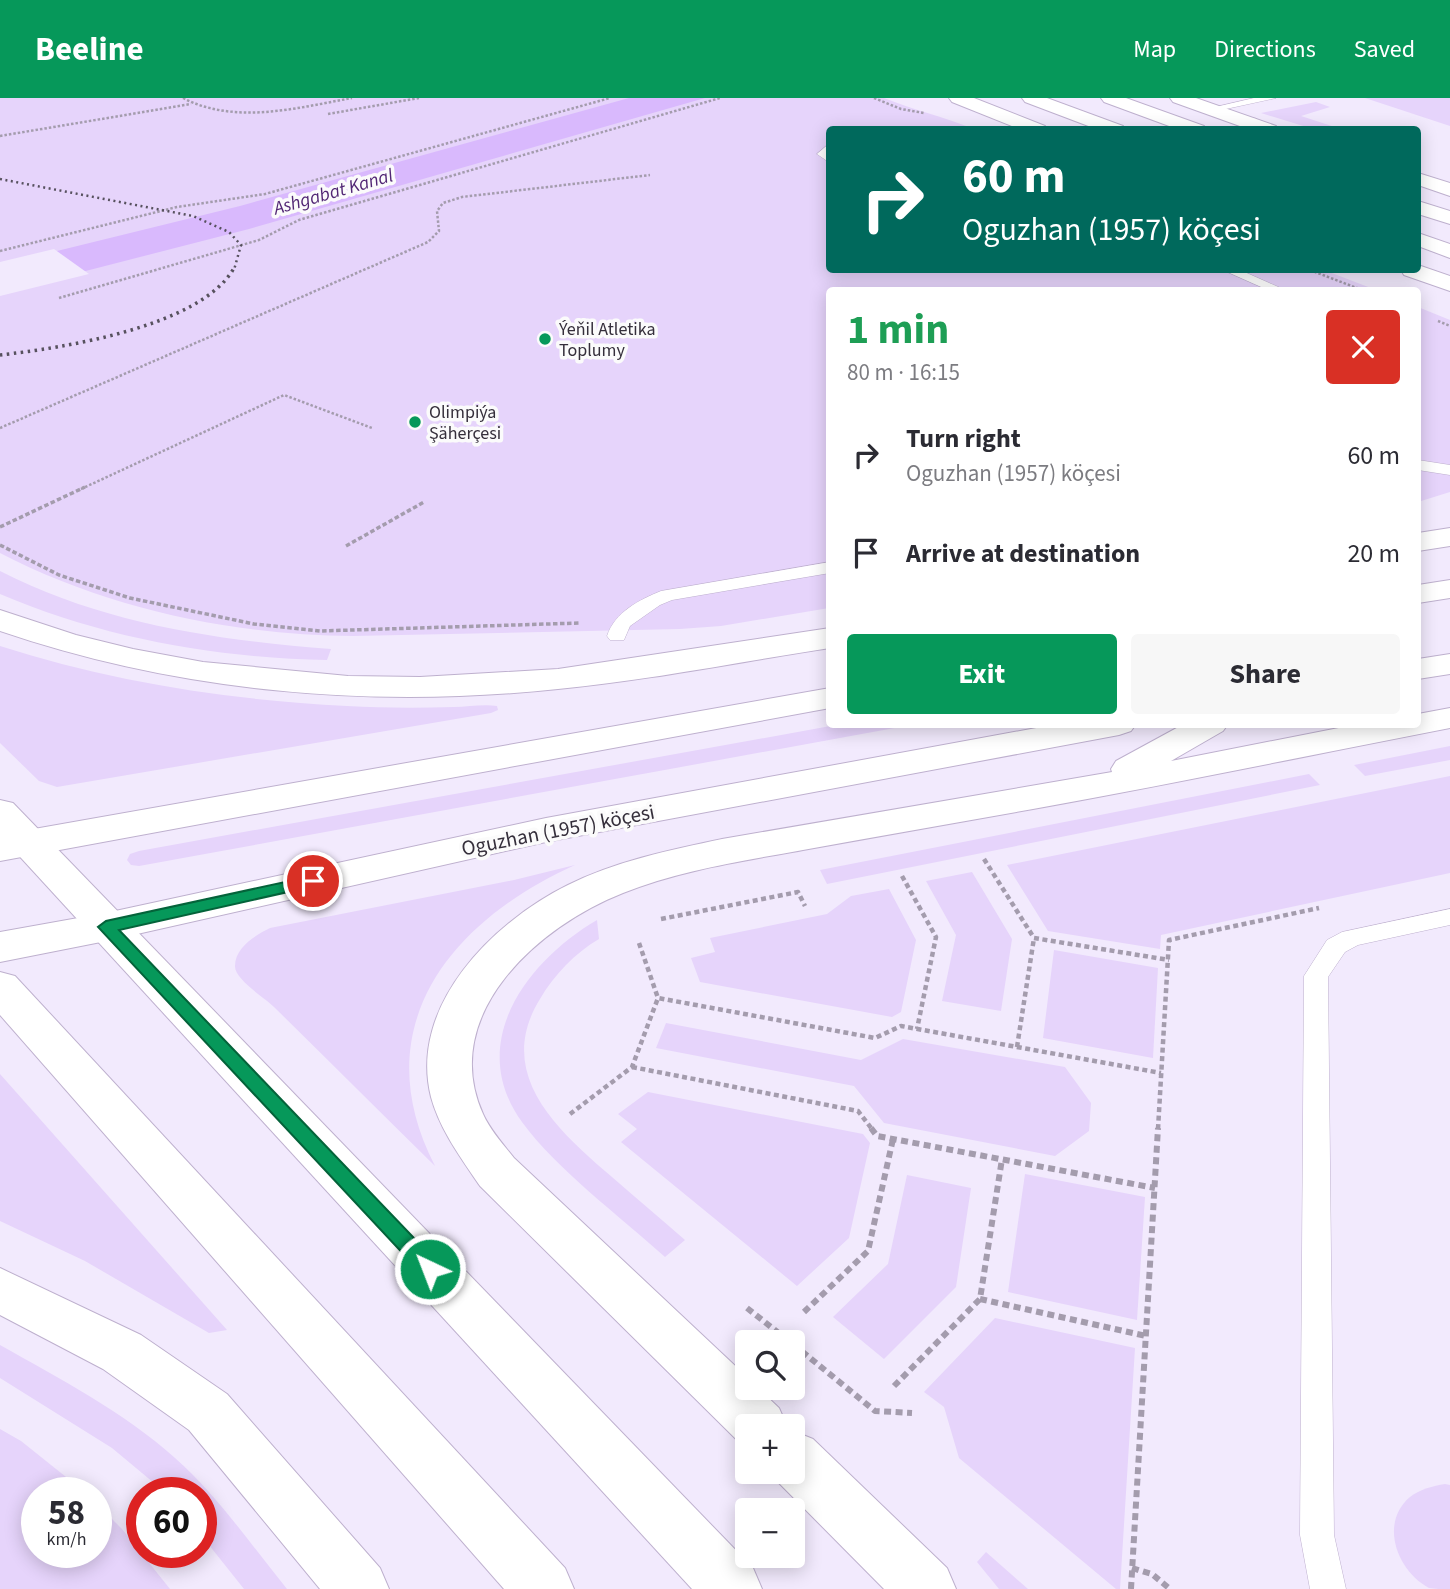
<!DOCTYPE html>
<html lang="en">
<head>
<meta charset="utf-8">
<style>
  :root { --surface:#fff; --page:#f7f7f7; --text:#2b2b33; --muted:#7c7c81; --accent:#06985a }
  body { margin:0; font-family:"Source Sans 3",sans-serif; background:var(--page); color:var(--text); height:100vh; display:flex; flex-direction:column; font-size:26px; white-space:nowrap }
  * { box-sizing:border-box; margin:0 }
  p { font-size:23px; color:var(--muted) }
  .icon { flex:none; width:38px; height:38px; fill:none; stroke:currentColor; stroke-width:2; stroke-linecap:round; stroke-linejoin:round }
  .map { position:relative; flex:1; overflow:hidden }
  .side { position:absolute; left:826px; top:189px; width:595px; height:441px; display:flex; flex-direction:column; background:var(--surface); border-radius:7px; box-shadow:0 4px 18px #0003 }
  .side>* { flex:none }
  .banner { position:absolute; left:826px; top:28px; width:595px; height:147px; border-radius:7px; box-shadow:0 4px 18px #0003; background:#00695c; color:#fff; overflow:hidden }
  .tools { position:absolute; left:735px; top:1232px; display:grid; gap:14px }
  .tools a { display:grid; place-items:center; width:70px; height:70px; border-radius:7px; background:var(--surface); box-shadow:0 4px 18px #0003; font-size:35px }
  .speed { position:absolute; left:21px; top:1379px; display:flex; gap:14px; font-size:35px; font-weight:700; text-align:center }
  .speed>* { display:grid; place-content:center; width:91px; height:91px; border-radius:50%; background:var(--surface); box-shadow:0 4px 18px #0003; line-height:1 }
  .speed small { font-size:18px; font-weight:400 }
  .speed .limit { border:10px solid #d22; background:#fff; color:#111 }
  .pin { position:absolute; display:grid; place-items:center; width:60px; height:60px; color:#fff; margin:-30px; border:4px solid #fff; border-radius:50%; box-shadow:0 2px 7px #0007 }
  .me { position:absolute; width:77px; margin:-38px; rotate:317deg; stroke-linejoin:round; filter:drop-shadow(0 0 5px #0008) }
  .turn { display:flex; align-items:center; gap:24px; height:147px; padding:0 21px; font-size:32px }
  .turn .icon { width:91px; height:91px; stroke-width:2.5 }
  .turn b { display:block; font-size:49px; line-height:60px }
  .round { display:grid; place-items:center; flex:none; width:74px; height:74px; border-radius:7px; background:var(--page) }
  .headline { display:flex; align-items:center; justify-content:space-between; height:119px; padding:0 21px }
  h1 { font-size:42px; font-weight:700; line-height:52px; color:#1e9e55 }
  .primary-button { display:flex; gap:14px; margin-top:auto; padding:14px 21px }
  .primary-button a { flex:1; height:80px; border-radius:7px; background:var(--accent); color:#fff; font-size:28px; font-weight:700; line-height:80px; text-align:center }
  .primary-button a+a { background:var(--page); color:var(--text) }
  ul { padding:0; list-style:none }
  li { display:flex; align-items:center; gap:21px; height:98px; padding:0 21px }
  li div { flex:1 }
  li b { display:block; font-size:26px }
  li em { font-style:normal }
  header { display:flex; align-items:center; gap:42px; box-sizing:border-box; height:98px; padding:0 35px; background:var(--accent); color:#fff }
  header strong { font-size:33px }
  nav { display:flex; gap:38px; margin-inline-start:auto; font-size:24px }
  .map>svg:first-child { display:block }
  .green { fill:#e6d4fb }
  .water { fill:#d9b9fd }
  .pier { fill:#f2eafd }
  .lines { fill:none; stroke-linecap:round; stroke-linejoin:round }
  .service-casing { stroke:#beb0ce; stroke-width:1 }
  .minor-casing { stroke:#beb0ce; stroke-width:2 }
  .secondary-casing { stroke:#beb0ce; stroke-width:2 }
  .primary-casing { stroke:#beb0ce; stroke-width:2 }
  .path-far3 { stroke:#a49cad; stroke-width:2.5; stroke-dasharray:2.5 2; stroke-linecap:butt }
  .path-far2 { stroke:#a49cad; stroke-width:3.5; stroke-dasharray:4.5 2.5; stroke-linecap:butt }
  .path-far1 { stroke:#a49cad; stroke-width:4.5; stroke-dasharray:5 3.5; stroke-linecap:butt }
  .path { stroke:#a49cad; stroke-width:6; stroke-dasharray:7 4.5; stroke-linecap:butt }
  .service { fill:#fff; fill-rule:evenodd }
  .minor { fill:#fff; fill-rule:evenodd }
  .secondary { fill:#fff; fill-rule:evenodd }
  .primary { fill:#fff; fill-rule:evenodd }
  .rail-far1 { stroke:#57515e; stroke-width:2.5; stroke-dasharray:2 3.5; stroke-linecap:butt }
  .rail { stroke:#57515e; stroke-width:3.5; stroke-dasharray:2.5 4.5; stroke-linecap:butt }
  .route { fill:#06985a; stroke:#04633a; stroke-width:2 }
  .poi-dot { fill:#06985a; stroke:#fbfbfb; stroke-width:2.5 }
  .labels { text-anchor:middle; stroke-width:7; stroke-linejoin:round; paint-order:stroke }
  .far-poi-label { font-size:18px; fill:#352f3b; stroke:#fbfbfb; text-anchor:start }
  .far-water-label { font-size:19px; font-style:italic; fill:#512674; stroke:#fbfbfb }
  .street-label { font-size:21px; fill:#352f3b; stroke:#fbfbfb }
</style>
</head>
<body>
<header>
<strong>Beeline</strong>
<nav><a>Map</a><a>Directions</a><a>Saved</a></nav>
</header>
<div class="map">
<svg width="1450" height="1491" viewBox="0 0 1450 1491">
  <rect width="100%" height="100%" fill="#f2eafd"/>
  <g class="green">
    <path d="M0 0H884C914 12 944 19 974 31L830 32V172H1324L1376 192H830L829 510 721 528 680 531 353 538C232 537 108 511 0 455Z"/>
    <path d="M1365 0H1450V28Z"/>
    <path d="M1316 4 1330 9 1301 18 1341 31H1313L1261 15Z"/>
    <path d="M1418 209 1450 222V394L1418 404Z"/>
    <path d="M0 473C104 526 216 542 331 551L327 562C216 560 103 540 0 496Z"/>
    <path d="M0 548C112 584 229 602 347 608 382 610 418 610 454 609 468 609 482 606 497 608L498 612 491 615 57 689 39 683 0 645Z"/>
    <path d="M836 627H911L139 768 131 767 127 762 130 756 139 753Z"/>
    <path d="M1450 648V662L1365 678 1354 667Z"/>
    <path d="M1309 676 1320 687 827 786 820 772Z"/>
    <path d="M1450 678V775L1161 837 1160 851 1048 833 1007 767Z"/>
    <path d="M575 767C449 824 364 930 435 1068 381 1015 328 962 274 909 265 900 234 881 235 868 235 849 256 837 270 830L514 782Z"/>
    <path d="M972 774 1012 841 1001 913 942 903 956 837 926 783Z"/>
    <path d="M889 791 916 842 901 914 892 919 700 884 691 860 715 854 710 840 827 816 851 798Z"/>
    <path d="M597 822 599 841C575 855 554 877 540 901 493 977 560 1034 612 1079 636 1100 661 1121 685 1142L665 1159C621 1119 556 1071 522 1024 465 945 527 863 597 822Z"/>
    <path d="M1054 852 1158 870 1153 960 1043 940Z"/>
    <path d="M666 925 861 962 903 941 1065 969 1091 1005 1089 1033 1055 1058 884 1025 854 988 656 950Z"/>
    <path d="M0 976 227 1232 209 1235 85 1163 0 1123Z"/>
    <path d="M648 994 863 1036 870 1045 849 1140 797 1188 621 1044 637 1031 618 1016Z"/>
    <path d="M1025 1076 1145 1099 1137 1222 1008 1194Z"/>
    <path d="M907 1077 971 1090 956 1189 884 1261 833 1219 888 1166Z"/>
    <path d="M995 1220 1135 1250 1120 1491H1116L959 1360 944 1309 924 1294Z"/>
    <path d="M0 1247C60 1281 124 1314 175 1360 218 1398 251 1447 287 1491H244L201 1437V1395H166L112 1350 0 1280Z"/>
    <path d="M0 1331 21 1343 86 1395H37V1454H96V1405L122 1431 170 1491H0Z"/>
    <path d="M1445 1386 1450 1387V1491C1443 1491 1434 1491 1429 1490 1397 1473 1379 1425 1410 1399 1420 1391 1433 1388 1445 1386Z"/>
    <path d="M986 1454 1028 1491H999L977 1464Z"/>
  </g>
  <path class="water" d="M629 0H705L249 131 0 195V167L240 108Z"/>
  <path class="pier" d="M54 151 89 176 0 198V164Z"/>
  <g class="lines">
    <g class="service-casing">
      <g id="service">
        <path d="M1254 0H1276L1212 14 1207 11Z"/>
        <path d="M830 45V65L817 56Z"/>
        <path d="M1223 172H1240L1285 192H1268Z"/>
        <path d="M1418 362 1450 367V377L1418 372Z"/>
        <path d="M830 464V475L672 502 660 507 630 528 624 542H610L607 538C615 514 639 502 661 493Z"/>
        <path d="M1450 811V827L1358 847 1345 854 1328 879 1334 1437 1346 1491H1310L1300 1437 1304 878 1327 842 1342 834Z"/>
      </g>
    </g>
    <g class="minor-casing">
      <g id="minor">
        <path d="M949 0H974L1045 28 1048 32H1022L952 4Z"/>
        <path d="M1170 0H1196L1276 28 1279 32H1251L1173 4Z"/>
        <path d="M1418 75 1450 85V98L1418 87Z"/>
        <path d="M1418 167 1450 178V193L1404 177 1401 172H1418Z"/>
      </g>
    </g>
    <g class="secondary-casing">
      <g id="secondary">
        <path d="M1022 0H1047L1123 28 1126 32H1099L1025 4Z"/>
        <path d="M1101 0H1126L1204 28 1207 32H1180L1104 4Z"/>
        <path d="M1250 20 1256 21 1263 32H1245L1241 25Z"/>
        <path d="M1418 103 1450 113V126L1418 116Z"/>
        <path d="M1418 135 1450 146V160L1418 148Z"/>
        <path d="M1450 430V448L1418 453V435Z"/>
        <path d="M1450 482V500L1418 505V487Z"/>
        <path d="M0 512 76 537 133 551 203 564 348 578 420 579 558 571 830 530V550C739 564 649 582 558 591 370 611 179 594 0 533Z"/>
        <path d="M1450 556V576L1418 581V561Z"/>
        <path d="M830 590V610L0 763V737Z"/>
        <path d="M1450 610V630C1311 657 1172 686 1033 711 956 725 880 738 803 752 743 763 680 772 623 795 539 828 438 916 483 1016 490 1032 503 1046 514 1060L747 1279V1290H758L779 1310 787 1328H747V1349L741 1346 480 1088C461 1060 440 1032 431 999 408 908 493 824 568 787 616 763 670 752 722 741L1112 674 1111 671 1116 663 1184 626H1228L1223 633 1171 663 1359 626H1418V616Z"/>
        <path d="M1058 626H1136L1131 633 1119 637 546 744 106 843 0 864V834L106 815 546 720Z"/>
        <path d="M0 1170 141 1237 227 1296 380 1470 389 1491H320L189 1332 103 1271 0 1217Z"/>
        <path d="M793 1333 813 1341 947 1470 956 1491H884L773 1379 771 1374H793Z"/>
      </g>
    </g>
    <g class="primary-casing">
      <g id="primary">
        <path d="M0 702 13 705 753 1470 762 1491H692L0 737Z"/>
        <path d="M0 874 15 878 565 1470 574 1491H504L0 917Z"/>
      </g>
    </g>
    <g class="path-far3">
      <path d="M183 0C235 27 297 10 352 0"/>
      <path d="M874 0 901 11 924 15"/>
      <path d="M328 16 419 0"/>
      <path d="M0 38 191 6"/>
      <path d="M0 153 177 109 265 96 610 0"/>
      <path d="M1310 172 1362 192"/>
      <path d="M59 200 259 142 299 122 720 0"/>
      <path d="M1438 223 1450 228"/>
      <path d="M0 330 428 144 439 133 437 113 443 105 462 99 650 77"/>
      <path d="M81 391 284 297 372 330"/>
    </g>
    <g class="path-far2">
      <path d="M0 429 85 389"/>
      <path d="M0 447 59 477 130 500 254 526 320 533 580 525"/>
      <path d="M346 448 424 404"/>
    </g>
    <g class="path-far1">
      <path d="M984 761 1034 840 1169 862"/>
      <path d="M902 778 936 839 917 931"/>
      <path d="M661 821 798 794 805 808"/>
      <path d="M639 845 658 900"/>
      <path d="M1017 949 1034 840"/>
      <path d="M632 969 858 1013 872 1031"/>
      <path d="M570 1016 632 969 658 900 875 940 901 928 1161 975"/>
      <path d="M1158 1031 1169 842 1319 810"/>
    </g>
    <g class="path">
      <path d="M871 1030 877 1038 1155 1090"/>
      <path d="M980 1201 1146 1238"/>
      <path d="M747 1210 790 1244"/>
      <path d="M804 1214 868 1153 893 1041"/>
      <path d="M793 1246 875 1313 912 1315"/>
      <path d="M894 1288 980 1201 1002 1061"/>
      <path d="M1132 1470 1152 1476 1170 1491"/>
      <path d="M1131 1491 1158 1030"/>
    </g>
    <use href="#service" class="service"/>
    <use href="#minor" class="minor"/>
    <use href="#secondary" class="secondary"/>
    <use href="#primary" class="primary"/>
    <path class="rail-far1" d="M0 81 193 118 229 134 241 147 234 172"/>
    <path class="rail" d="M0 257C62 250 201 229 234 170"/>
  </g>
  <path class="route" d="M313 778 319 780 322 783 319 787 119 832 437 1164 440 1171 437 1177 430 1180 423 1177 98 829 106 823Z"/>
  <g class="poi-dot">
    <circle cx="545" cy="241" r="7"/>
    <circle cx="415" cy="324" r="7"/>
  </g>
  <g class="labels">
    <g class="far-poi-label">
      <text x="559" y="237">Ýeňil Atletika<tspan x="559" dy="21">Toplumy</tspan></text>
      <text x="429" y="320">Olimpiýa<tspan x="429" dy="21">Şäherçesi</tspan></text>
    </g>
    <g class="far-water-label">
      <text transform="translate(333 93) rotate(-16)" y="7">Ashgabat Kanal</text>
    </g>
    <g class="street-label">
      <text transform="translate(558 732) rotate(-11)" y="7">Oguzhan (1957) köçesi</text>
    </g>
  </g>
</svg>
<div class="tools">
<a><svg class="icon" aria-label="search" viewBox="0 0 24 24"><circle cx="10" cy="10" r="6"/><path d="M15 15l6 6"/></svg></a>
<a>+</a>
<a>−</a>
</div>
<div class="speed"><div>58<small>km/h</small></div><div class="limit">60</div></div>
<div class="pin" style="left:313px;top:783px;background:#d93025"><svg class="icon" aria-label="arrive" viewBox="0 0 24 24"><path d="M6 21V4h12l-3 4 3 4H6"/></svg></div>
<svg class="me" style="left:430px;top:1171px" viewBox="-20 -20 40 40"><circle r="17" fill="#06985a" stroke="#fff" stroke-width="3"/><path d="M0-11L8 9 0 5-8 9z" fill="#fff"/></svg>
<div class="banner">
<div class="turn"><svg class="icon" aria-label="right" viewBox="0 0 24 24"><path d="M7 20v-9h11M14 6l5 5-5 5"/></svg><div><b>60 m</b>Oguzhan (1957) köçesi</div></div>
</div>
<section class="side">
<div class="headline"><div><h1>1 min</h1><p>80 m · 16:15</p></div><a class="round" style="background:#d93025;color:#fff"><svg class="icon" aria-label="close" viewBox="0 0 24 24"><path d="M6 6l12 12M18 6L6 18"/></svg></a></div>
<ul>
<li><svg class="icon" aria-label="right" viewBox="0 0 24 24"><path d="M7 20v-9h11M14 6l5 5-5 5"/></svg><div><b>Turn right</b><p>Oguzhan (1957) köçesi</p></div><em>60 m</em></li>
<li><svg class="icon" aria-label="arrive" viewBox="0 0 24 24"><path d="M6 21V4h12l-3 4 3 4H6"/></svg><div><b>Arrive at destination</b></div><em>20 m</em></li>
</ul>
<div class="primary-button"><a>Exit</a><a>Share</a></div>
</section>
</div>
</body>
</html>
